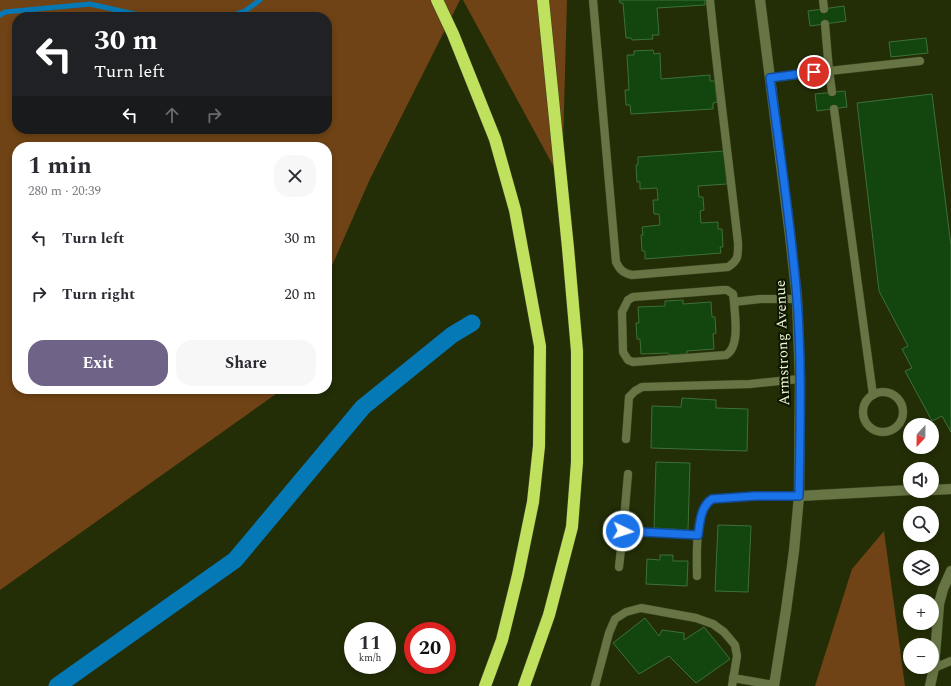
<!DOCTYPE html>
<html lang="en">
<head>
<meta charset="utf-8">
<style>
  :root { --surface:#fff; --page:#f7f7f7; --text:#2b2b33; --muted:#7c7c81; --accent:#706388 }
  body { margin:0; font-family:Spectral,serif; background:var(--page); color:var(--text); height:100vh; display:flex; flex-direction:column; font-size:15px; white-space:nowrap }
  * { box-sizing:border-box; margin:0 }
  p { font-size:13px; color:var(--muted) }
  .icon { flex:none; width:22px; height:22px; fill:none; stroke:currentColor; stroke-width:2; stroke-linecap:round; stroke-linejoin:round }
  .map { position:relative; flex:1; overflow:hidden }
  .details { position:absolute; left:12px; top:142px; width:320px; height:252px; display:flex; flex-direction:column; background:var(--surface); border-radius:16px; box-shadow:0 2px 6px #0003 }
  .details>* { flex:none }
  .hud { position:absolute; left:12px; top:12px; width:320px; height:122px; border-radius:16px; box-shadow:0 2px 6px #0003; background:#202124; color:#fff; overflow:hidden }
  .needle { width:26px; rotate:202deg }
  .tools { position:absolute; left:903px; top:418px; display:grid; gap:8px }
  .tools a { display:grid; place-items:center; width:36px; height:36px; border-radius:50%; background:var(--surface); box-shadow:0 2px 6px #0003; font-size:20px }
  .speed { position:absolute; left:344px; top:622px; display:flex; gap:8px; font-size:20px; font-weight:700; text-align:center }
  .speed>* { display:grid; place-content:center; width:52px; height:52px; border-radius:50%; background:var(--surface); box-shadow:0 2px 6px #0003; line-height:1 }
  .speed small { font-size:10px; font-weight:400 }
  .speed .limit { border:6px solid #d22; background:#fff; color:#111 }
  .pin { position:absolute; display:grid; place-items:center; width:34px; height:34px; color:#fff; margin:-17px; border:2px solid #fff; border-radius:50%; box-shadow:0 1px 4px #0007 }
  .me { position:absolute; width:44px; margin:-22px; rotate:94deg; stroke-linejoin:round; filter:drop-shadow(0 0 3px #0008) }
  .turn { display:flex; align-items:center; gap:14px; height:84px; padding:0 16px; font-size:18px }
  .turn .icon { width:52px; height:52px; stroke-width:2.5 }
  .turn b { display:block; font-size:28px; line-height:34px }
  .lanes { display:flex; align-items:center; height:38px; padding:0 16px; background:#0003; justify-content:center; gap:20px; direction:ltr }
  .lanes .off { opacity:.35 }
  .round { display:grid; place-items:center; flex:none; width:42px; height:42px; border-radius:16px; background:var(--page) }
  .summary { display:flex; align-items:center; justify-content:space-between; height:68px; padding:0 16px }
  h1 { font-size:24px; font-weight:700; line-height:30px }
  .primary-button { display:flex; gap:8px; margin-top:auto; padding:8px 16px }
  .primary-button a { flex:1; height:46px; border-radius:16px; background:var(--accent); color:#fff; font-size:16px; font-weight:700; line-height:46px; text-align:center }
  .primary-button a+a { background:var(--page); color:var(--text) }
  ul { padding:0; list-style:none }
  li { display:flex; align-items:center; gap:12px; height:56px; padding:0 16px }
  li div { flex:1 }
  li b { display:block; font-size:15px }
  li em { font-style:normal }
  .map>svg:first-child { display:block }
  .green { fill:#6f4315; fill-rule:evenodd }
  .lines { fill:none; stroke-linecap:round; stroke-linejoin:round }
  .stream { stroke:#0579b6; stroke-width:5 }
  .canal { stroke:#0579b6; stroke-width:17 }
  .building { fill:#12460e; stroke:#3e7039 }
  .service-casing { stroke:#3f4923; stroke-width:9 }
  .minor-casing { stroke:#3f4923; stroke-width:11 }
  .tertiary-casing { stroke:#3f4923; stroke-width:11 }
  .motorway-casing { stroke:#3f4923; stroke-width:13 }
  .service { stroke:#677544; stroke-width:8 }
  .minor { stroke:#677544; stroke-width:10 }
  .tertiary { stroke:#677544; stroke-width:10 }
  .motorway { stroke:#bfe15e; stroke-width:12 }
  .route-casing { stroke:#114b97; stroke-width:10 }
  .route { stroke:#1a73e8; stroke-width:7 }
  .labels { text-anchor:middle; stroke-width:4; stroke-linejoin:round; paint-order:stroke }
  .street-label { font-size:15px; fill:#ebf7d2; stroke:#0d1400 }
</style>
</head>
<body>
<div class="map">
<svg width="951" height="686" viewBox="0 0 951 686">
  <rect width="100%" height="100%" fill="#232d06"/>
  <g class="green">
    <path d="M0 0H460L370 179 327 277V147H17V389H278L276 394 0 590ZM17 17H327V129H17Z"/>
    <path d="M463 0H567L562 182Z"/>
    <path d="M884 531 905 686H815L852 569Z"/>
  </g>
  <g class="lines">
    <g class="stream">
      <path d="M0 15 5 12 90 4 148 17"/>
      <path d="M227 17 245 11 260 0"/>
    </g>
    <path class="canal" d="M57 686 235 560 363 407 452 335 472 323"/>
  </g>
  <g class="building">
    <path d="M619 0H705V5L657 8 659 35H652L653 39 632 40 631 38H626L623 3H620Z"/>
    <path d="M844 6 846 21 810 26 808 11Z"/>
    <path d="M926 38 928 53 891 57 889 42Z"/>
    <path d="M653 50 654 54 660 53 661 79 710 75V81H715L717 102 713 103V109L631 114 630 105H626L625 90H629L627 55H634V51Z"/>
    <path d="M845 91 847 107 817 111 815 94Z"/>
    <path d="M932 94 951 246V432L942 416 932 421 905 371 912 368 902 349 908 346 879 291 857 103Z"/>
    <path d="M724 151 727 184 698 186 699 197H703L704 210 700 211 701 223 718 222V229H722L723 247H720L721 253 645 259V251H642L641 235H643L642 227 660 225 659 214H654L653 200H658L657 188 640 189V182H637L636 165H638V157Z"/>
    <path d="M683 300V304L711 302 712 317H715L716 333 713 334 714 349 687 351V354L669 355 668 353 641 354 640 339H637L636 323H639L638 307 665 306V301Z"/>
    <path d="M682 398 716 400V408L748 409 747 451 651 448 652 406 681 407Z"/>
    <path d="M656 462 690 463 688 530 654 528Z"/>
    <path d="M718 525 751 526 748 592 715 591Z"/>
    <path d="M660 555H673V561H688L687 586 646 584 647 559 660 560Z"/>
    <path d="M645 618 659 636 662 630 684 633V640L704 627 730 659 696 683 669 656 639 674 613 643Z"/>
  </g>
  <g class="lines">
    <g class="service-casing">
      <g id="service">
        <path d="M593 0 616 262C620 270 623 273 632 275L728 267C739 260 738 255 738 243 729 162 718 81 710 0"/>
        <path d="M823 0 824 9"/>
        <path d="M825 24 829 71 920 61"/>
        <path d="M770 78 829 71 832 92"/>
        <path d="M834 109 873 395"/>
        <path d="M734 302 733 294 727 290H723L633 297 628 300 622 312 623 352 628 360 633 362 726 355C740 347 735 317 734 302L760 299H797"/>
        <circle cx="883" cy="412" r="20"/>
        <path d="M626 439 629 397 635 391 642 387 750 384 800 379"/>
        <path d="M623 531 628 474"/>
        <path d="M619 567 623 531 698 535"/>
        <path d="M697 576C697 555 694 512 712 499L755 496H799"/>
        <path d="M934 668 951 661"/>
        <path d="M733 678 774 685"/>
        <path d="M595 686 609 633 615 619 626 612 641 608 696 618 713 624 724 632 735 645 737 656 732 686"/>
      </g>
    </g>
    <g class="minor-casing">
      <g id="minor">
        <path d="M932 490 951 489"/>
        <path d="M799 496 910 490"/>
        <path d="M930 686 934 668 939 604 943 589 951 571"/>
      </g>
    </g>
    <g class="tertiary-casing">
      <path id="tertiary" d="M760 0 790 235 797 299 800 379 799 496 794 551 786 610 774 686"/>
    </g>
    <g class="motorway-casing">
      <g id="motorway">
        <path d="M437 0 453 34 495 139 515 210 540 346 539 446 533 502 518 575 502 640 485 686"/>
        <path d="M524 686 549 615 572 527 577 462V351L568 248 543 0"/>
      </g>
    </g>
    <use href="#service" class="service"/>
    <use href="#minor" class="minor"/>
    <use href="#tertiary" class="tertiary"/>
    <use href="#motorway" class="motorway"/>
  </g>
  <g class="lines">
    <g class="route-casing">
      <path id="route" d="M623 531 698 535C700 523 700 507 712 499L755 496H799C800 430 802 364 797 298 791 225 780 152 770 78L814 72"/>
    </g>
    <use href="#route" class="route"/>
  </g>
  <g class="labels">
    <g class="street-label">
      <text transform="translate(782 343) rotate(-92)" y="5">Armstrong Avenue</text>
    </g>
  </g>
</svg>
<div class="tools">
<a><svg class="needle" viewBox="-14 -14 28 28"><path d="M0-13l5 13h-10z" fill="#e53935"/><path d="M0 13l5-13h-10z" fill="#7c7c81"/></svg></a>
<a><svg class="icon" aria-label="sound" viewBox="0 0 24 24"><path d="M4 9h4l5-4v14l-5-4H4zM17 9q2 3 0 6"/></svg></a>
<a><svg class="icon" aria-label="search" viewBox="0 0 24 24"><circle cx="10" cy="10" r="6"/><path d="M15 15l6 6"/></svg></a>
<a><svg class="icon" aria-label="layers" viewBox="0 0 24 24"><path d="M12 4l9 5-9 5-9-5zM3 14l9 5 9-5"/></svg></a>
<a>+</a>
<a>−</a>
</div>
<div class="speed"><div>11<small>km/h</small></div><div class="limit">20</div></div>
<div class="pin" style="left:814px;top:72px;background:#d93025"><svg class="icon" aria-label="arrive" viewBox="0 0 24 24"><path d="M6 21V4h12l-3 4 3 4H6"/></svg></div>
<svg class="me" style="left:623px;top:531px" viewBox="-20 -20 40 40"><circle r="17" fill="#1a73e8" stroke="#fff" stroke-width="3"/><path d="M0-11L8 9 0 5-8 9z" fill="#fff"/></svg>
<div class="hud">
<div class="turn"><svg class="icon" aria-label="left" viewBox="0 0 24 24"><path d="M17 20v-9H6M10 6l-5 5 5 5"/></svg><div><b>30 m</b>Turn left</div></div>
<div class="lanes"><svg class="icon" aria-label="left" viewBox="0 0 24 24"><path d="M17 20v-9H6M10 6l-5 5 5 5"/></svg><svg class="icon off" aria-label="ahead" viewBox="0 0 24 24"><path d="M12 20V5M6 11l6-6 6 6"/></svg><svg class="icon off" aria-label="right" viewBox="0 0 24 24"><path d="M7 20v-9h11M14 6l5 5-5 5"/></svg></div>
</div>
<section class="details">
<div class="summary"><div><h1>1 min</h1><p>280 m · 20:39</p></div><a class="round"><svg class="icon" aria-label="close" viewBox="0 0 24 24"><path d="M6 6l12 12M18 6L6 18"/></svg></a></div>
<ul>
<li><svg class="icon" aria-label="left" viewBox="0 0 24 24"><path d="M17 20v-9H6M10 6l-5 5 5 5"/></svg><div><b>Turn left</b></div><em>30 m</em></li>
<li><svg class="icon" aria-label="right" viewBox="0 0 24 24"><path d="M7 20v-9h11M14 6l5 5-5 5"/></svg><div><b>Turn right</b></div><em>20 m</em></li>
</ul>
<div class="primary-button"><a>Exit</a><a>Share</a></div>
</section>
</div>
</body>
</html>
